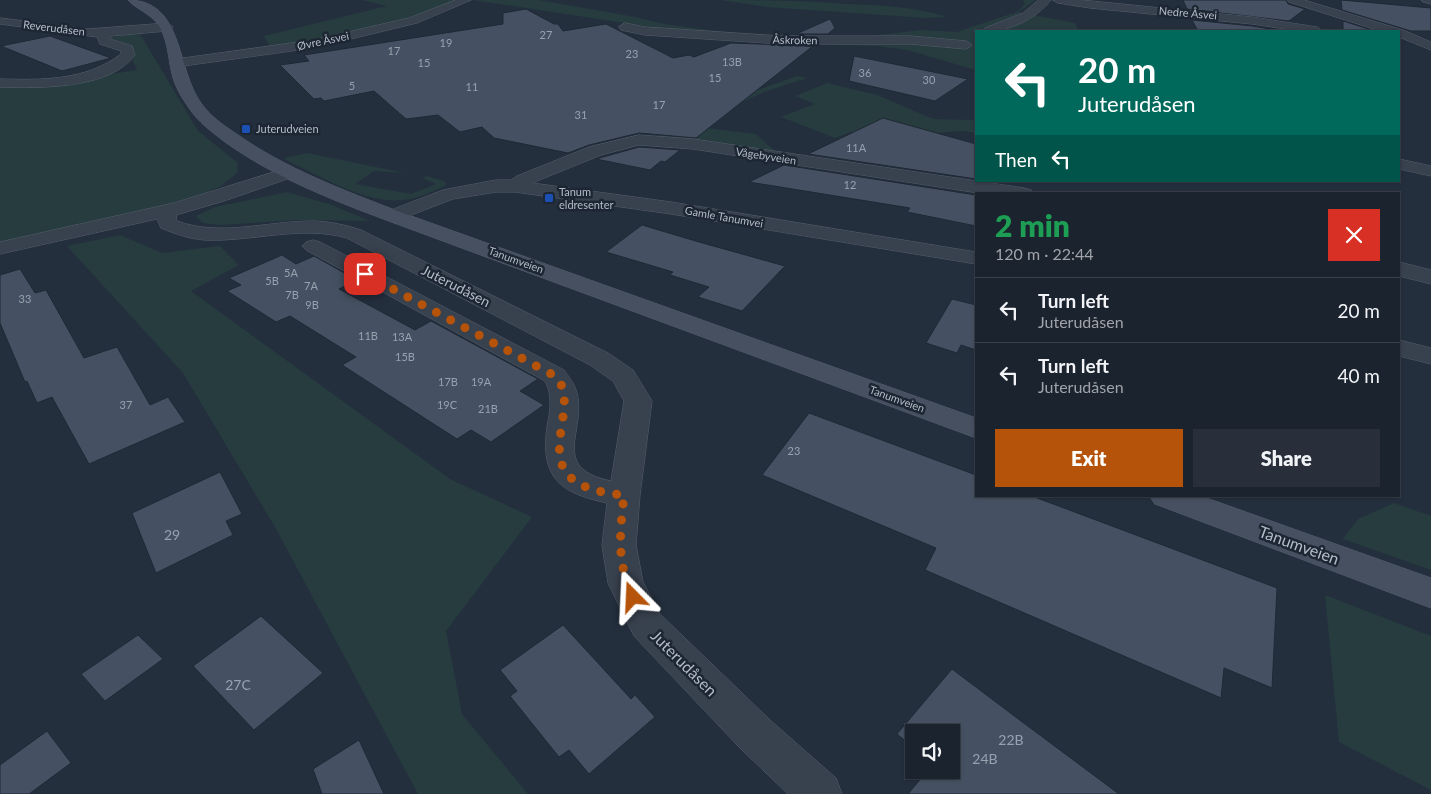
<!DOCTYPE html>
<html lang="en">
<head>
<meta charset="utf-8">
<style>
  :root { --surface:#1b232e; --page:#282f3a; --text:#f1f3f6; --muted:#a0a4aa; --line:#39404a; --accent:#b45309 }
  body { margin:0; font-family:Lato,sans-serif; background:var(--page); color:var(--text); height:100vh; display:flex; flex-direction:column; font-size:19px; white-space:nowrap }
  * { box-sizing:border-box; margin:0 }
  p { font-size:16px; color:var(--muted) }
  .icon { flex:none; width:28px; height:28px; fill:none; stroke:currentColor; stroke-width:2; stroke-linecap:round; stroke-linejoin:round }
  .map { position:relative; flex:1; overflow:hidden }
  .drawer { position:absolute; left:975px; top:192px; width:425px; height:305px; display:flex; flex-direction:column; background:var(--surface); border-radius:0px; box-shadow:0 1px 4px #0004,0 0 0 1px var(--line) }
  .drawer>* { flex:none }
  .banner { position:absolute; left:975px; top:30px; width:425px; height:152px; border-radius:0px; box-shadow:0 1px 4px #0004,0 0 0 1px var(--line); background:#00695c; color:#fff; overflow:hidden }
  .fabs { position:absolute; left:905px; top:724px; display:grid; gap:10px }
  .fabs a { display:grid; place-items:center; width:55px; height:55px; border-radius:0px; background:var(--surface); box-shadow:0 1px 4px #0004,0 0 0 1px var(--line); font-size:25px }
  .pin { position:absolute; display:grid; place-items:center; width:42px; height:42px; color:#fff; margin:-21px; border-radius:10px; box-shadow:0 2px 8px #0006 }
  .me { position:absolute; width:55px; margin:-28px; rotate:339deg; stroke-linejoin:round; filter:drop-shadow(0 0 4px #0008) }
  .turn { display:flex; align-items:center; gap:18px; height:105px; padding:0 20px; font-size:22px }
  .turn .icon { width:65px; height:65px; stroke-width:2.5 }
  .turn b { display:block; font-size:35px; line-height:42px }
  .then { display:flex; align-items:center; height:48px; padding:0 20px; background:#0003; gap:10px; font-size:19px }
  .round { display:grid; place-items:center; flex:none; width:52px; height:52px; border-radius:0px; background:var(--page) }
  .head { display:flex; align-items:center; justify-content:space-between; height:85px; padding:0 20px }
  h1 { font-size:30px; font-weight:800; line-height:38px; color:#1e9e55 }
  .action { display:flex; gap:10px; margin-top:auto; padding:10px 20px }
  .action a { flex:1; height:58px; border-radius:0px; background:var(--accent); color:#fff; font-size:20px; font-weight:800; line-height:58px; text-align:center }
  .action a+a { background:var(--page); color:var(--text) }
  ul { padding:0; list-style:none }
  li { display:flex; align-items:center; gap:15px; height:65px; padding:0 20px; border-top:1px solid var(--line) }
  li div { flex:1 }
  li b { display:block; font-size:19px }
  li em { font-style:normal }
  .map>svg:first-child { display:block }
  .green { fill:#263c3f }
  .building { fill:#455162; stroke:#1f2835 }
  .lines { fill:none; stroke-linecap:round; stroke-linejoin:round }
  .street-casing { stroke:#565f6c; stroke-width:1 }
  .secondary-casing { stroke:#565f6c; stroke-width:1 }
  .street { fill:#38414e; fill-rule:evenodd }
  .secondary { fill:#465061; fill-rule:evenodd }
  .route { stroke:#b45309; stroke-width:9; stroke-dasharray:0 16.2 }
  .transit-dot { fill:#1a4fb4; stroke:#1d2633; stroke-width:2 }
  .labels { text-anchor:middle; stroke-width:5; stroke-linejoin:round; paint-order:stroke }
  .far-street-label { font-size:11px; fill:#b4bcc9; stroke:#1d2633 }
  .number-label { font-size:11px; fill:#98a1af }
  .far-poi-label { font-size:11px; fill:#b4bcc9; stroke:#1d2633; text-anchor:start }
  .street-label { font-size:14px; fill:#b4bcc9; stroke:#1d2633 }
  .near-number-label { font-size:14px; fill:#98a1af }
  .near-street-label { font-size:16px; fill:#b4bcc9; stroke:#1d2633 }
</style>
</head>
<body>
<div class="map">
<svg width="1431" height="794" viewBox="0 0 1431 794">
  <rect width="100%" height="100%" fill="#242f3e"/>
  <g class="green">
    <path d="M362 0H539L635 17 664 24 739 34 862 37 921 30 957 32 1017 12 1025 4 1023 0H1036L1018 12 1075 23 1079 31H976V70L907 50 876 46 749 42 473 0 413 20 272 50 264 36 387 6Z"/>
    <path d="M721 0C764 0 806 1 848 4 882 5 915 7 947 17L925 18 767 7Z"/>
    <path d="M140 34 198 131 238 163 237 173 221 186 190 199 0 244V87L39 85 137 70 126 44 110 38 125 35Z"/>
    <path d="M797 76 807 78 764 92 727 109 705 128 756 134 778 154 655 136 724 102Z"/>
    <path d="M827 83 877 95 933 119 976 120V133L964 131 934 133 880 141 851 132 835 138 781 117 815 104 795 96Z"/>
    <path d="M307 153 405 173 374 171 355 184 411 194 436 184 422 178 427 176 446 182V185C432 192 418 199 402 200 366 204 322 177 290 162L284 158Z"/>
    <path d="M287 192 332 205 370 221 298 220 219 225 203 223 196 216 215 207Z"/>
    <path d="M120 235 162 253 220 246 239 265 191 291 450 479 532 517 446 631 462 714 528 794H418L275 527 183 373 67 246Z"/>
    <path d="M1394 503 1431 516V570L1343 539 1358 519Z"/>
    <path d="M1325 595 1431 636V790L1339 742Z"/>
  </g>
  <g class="building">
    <path d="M1183 0H1286L1288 4 1305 9 1289 21 1187 9Z"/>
    <path d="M1341 0 1431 8V31H1411L1342 10Z"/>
    <path d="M526 9 554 24H558L563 31 606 24 673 58 689 55 694 57 731 43 813 46 696 138 639 133 589 145 568 153 494 138 482 127 460 132 438 115 406 119 374 91 324 101 321 98 314 99 280 65 309 61 304 55 503 24V13Z"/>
    <path d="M830 19 835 28 828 34H796Z"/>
    <path d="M1192 20 1252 26 1277 30 1275 31H1198Z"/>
    <path d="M1343 21 1375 31H1343Z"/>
    <path d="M50 36 111 58 62 71 1 46Z"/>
    <path d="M854 56 968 79 935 101 849 81Z"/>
    <path d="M883 118 976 144V179L808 154Z"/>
    <path d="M639 147 680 150 665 162 661 161 650 170 596 159Z"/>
    <path d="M784 165 976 195V226L907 212 910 208 749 182Z"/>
    <path d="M642 225 699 242 785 266 742 311 698 297 709 287 670 275 673 272 606 252Z"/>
    <path d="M282 255 296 264 314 256 357 280 339 289 415 330 431 321 538 379 520 391 544 405 491 442 471 430 457 439 342 365 356 357 290 316 276 322 227 291 241 285 229 278Z"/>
    <path d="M20 269 35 293 46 290 84 358 117 347 150 405 168 397 185 422 89 464 52 397 37 403 27 381 25 382 0 323V275Z"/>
    <path d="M952 299 976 305V350L961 345 957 353 926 343Z"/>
    <path d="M809 413 976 475V496H1032L1277 588 1272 688 1224 668 1221 698 925 570 936 548 762 475Z"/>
    <path d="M220 472 242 514 226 521 233 535 156 573 132 513Z"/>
    <path d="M261 616 323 673 254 730 193 666Z"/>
    <path d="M563 625 631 699 635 695 655 717 589 774 569 750 559 757 510 696 517 691 500 670Z"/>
    <path d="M138 635 163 659 105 701 81 674Z"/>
    <path d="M952 669 1017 718 1119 794H908L928 770H951V732H914V748L897 734Z"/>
    <path d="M47 731 71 763 29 794H0V765Z"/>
    <path d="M359 740 384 794H322L313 769Z"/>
  </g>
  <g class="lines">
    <g class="street-casing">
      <g id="street">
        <path d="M456 0H471L417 23 313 48 176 67 169 63 176 59 313 40 409 18Z"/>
        <path d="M1039 0H1051C1036 19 1007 33 983 31L985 28 1023 13Z"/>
        <path d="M1053 0H1081L1252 17 1317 27 1323 31H1299L1252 24 1090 8 1058 3Z"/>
        <path d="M1288 0H1304L1403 30 1431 42V50L1399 37V31H1380L1289 2Z"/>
        <path d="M1422 0H1431V4L1423 2Z"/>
        <path d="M0 18 88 29 167 23 173 27 167 31 111 36 110 39 132 46 135 55C109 90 39 88 0 87V79C42 80 86 81 121 54V51L100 44 97 37 0 24Z"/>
        <path d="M625 23 645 27 781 36H910L966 41 972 45 966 49 910 44H781L645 35 621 30 619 27Z"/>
        <path d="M639 135 693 139 1024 188 1031 190 1033 194H985L693 149 639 145 601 155 532 183 671 202 976 252V264L671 214 515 192H496L453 199 393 222 386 220 383 216 386 212 443 190 496 180H511L517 176 589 147Z"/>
        <path d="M1399 159 1431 166V176L1399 169Z"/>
        <path d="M287 168 293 169 296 173 293 177 224 201 176 215 177 221C220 237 268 221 312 221 329 221 345 225 361 230L608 353 633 370 652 401 640 495 636 545 643 582 660 614 770 720 836 778 842 794H788L740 748 634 636 608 583 602 545 607 503C560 493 540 478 547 427 550 411 553 396 545 381L306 250 302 246 306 242 313 240 320 242 564 370C568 376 574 383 576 390 589 428 547 468 611 481L624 401 613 381 590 365 347 238C301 225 252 242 205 240 190 239 175 234 161 228L157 219 0 254V242L174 203Z"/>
        <path d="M1399 262 1431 270V284L1399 276Z"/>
        <path d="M1399 340 1431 348V364L1399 356Z"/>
      </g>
    </g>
    <g class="secondary-casing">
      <g id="secondary">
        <path d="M128 0C184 0 176 69 201 103 210 116 223 125 235 133 286 169 343 190 400 212L976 418V438L386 220C330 199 274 177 225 142 212 132 198 122 189 108 182 98 175 87 172 74 168 58 168 37 157 23 149 13 136 9 128 0Z"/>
        <path d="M1150 496H1201L1431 578V608L1155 504Z"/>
      </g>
    </g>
    <use href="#street" class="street"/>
    <use href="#secondary" class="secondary"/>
  </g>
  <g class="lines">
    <path class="route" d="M365 274 555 376C589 409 510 485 624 495 620 533 616 561 633 597"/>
  </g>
  <g class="transit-dot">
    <rect x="241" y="124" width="10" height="10" rx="2.5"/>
    <rect x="544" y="193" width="10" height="10" rx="2.5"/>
  </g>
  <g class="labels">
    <g class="far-street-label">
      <text transform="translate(1188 13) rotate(5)" y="4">Nedre Åsvei</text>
      <text transform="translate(54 28) rotate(7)" y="4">Reverudåsen</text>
      <text transform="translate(795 40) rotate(1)" y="4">Åskroken</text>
      <text transform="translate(323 41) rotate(-12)" y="4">Øvre Åsvei</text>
      <text transform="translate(766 156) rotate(9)" y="4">Vågebyveien</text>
      <text transform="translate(724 217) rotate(10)" y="4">Gamle Tanumvei</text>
      <text transform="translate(516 260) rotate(20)" y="4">Tanumveien</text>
      <text transform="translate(897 399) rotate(20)" y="4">Tanumveien</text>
    </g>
    <g class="number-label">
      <text x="546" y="39">27</text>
      <text x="446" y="47">19</text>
      <text x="394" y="55">17</text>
      <text x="632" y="58">23</text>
      <text x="732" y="66">13B</text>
      <text x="424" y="67">15</text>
      <text x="865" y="77">36</text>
      <text x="715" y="82">15</text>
      <text x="929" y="84">30</text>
      <text x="352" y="90">5</text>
      <text x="472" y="91">11</text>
      <text x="659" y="109">17</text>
      <text x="581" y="119">31</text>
      <text x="856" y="152">11A</text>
      <text x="850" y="189">12</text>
      <text x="291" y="277">5A</text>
      <text x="272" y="285">5B</text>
      <text x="311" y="290">7A</text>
      <text x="292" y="299">7B</text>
      <text x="25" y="303">33</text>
      <text x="312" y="309">9B</text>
      <text x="368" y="340">11B</text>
      <text x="402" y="341">13A</text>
      <text x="405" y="361">15B</text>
      <text x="448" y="386">17B</text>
      <text x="481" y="386">19A</text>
      <text x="126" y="409">37</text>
      <text x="447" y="409">19C</text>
      <text x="488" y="413">21B</text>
      <text x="794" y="455">23</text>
    </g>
    <g class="far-poi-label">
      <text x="256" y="133">Juterudveien</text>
      <text x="559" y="196">Tanum<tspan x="559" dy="13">eldresenter</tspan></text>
    </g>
    <g class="street-label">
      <text transform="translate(456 286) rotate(27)" y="5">Juterudåsen</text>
    </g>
    <g class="near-number-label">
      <text x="172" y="540">29</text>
      <text x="238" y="690">27C</text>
      <text x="1011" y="745">22B</text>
      <text x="985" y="764">24B</text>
    </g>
    <g class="near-street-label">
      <text transform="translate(1299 545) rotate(20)" y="6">Tanumveien</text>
      <text transform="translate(684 663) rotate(45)" y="6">Juterudåsen</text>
    </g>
  </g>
</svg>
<div class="fabs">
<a><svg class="icon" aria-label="sound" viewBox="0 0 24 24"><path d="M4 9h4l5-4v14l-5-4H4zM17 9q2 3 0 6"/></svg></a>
</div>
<div class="pin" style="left:365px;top:274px;background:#d93025"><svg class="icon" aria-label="arrive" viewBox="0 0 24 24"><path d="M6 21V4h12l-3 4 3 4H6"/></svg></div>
<svg class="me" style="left:633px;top:597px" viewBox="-20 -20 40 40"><path d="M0-17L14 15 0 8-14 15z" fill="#b45309" stroke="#fff" stroke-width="4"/></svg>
<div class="banner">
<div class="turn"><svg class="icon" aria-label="left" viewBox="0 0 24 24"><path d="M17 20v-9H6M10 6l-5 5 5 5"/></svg><div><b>20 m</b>Juterudåsen</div></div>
<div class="then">Then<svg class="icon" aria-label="left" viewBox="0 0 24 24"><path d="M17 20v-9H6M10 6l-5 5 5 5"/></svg></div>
</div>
<section class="drawer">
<div class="head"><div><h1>2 min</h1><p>120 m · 22:44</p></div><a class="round" style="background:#d93025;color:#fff"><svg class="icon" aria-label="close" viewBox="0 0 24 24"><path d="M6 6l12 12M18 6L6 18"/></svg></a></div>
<ul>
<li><svg class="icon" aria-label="left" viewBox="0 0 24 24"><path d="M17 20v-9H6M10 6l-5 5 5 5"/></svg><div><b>Turn left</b><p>Juterudåsen</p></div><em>20 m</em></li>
<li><svg class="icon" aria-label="left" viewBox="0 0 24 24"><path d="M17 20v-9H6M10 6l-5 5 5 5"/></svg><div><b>Turn left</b><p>Juterudåsen</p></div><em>40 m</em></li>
</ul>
<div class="action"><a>Exit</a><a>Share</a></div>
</section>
</div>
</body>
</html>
